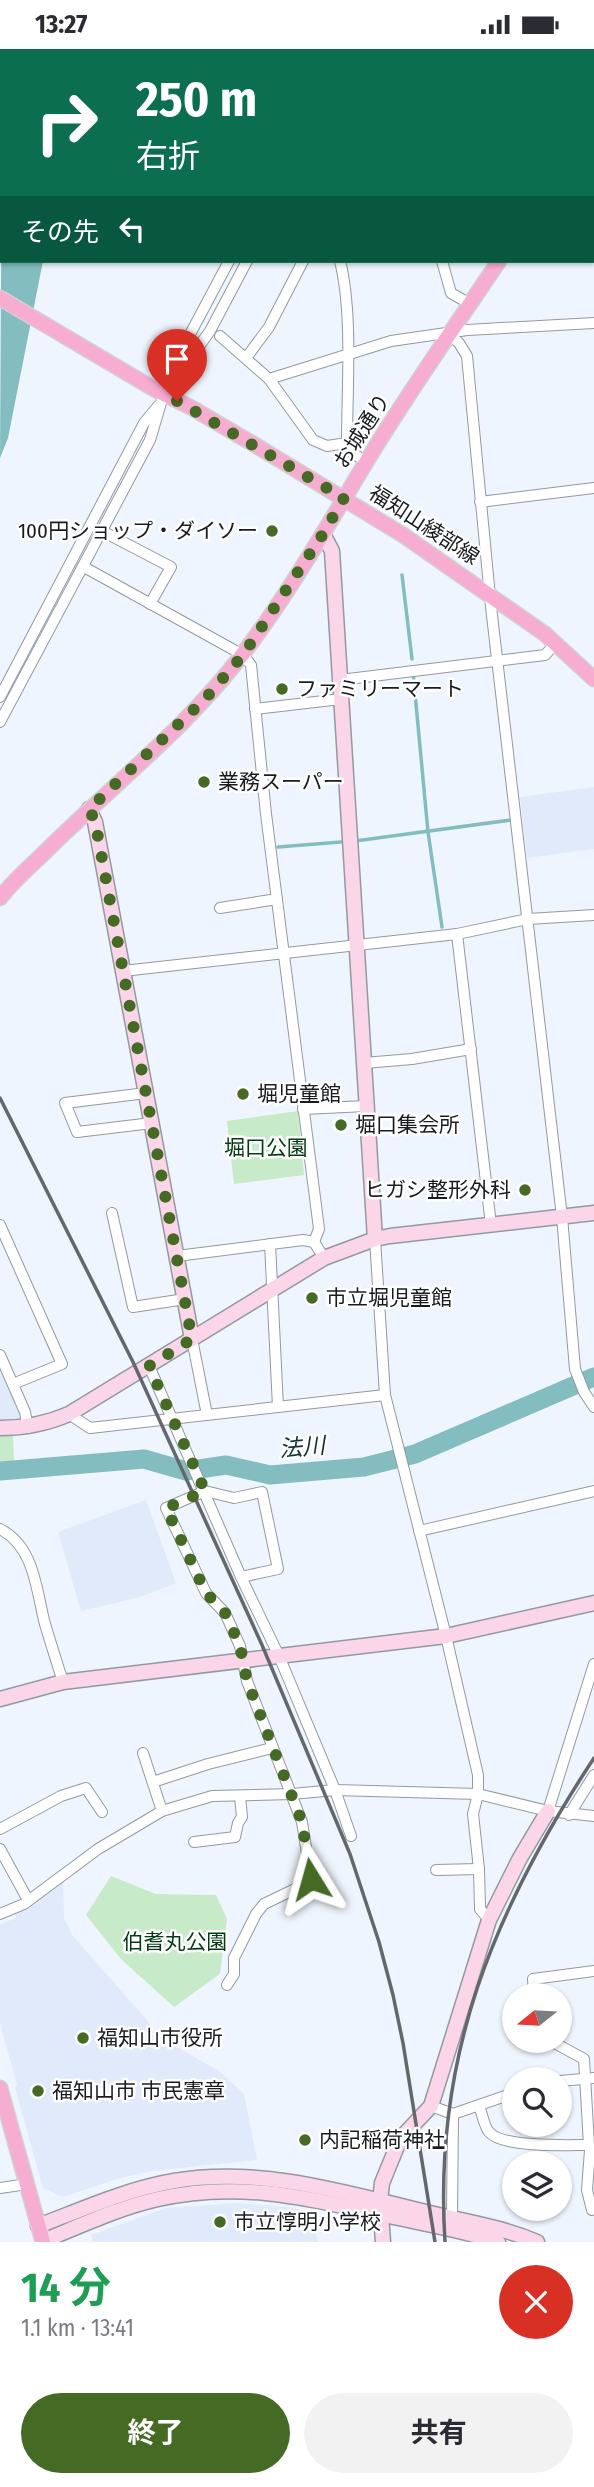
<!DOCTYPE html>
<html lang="ja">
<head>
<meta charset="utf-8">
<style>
  :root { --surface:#fff; --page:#f2f2f3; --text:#2b2b33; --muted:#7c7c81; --accent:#456a24 }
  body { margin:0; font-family:"Fira Sans Condensed","Noto Sans JP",sans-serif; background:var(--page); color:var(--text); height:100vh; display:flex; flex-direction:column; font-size:26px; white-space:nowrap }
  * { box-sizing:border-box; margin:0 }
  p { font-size:23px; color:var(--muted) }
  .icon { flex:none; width:38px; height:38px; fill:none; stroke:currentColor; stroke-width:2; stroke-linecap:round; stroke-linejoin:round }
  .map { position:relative; height:2193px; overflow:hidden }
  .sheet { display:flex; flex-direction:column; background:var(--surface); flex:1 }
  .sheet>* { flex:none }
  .banner { position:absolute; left:0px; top:0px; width:595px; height:214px; box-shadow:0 2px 5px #0004; background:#0b6e4f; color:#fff; overflow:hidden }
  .needle { width:46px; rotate:252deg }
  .buttons { position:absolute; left:502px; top:1934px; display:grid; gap:14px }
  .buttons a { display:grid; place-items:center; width:70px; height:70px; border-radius:50%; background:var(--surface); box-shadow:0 2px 5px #0004; font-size:35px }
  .pin { position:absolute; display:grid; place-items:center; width:60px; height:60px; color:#fff; margin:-72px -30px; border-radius:50% 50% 50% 0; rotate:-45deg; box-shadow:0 0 7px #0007 }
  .pin .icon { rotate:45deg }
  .me { position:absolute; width:77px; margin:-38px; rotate:352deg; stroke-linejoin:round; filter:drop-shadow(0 0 5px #0008) }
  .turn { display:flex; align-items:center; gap:24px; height:147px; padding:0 21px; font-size:32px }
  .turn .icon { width:91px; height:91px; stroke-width:2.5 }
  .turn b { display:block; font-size:49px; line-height:60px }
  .then { display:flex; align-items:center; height:66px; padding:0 21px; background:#0003; gap:14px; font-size:26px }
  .round { display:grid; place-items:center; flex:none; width:74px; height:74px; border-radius:37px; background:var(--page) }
  .headline { display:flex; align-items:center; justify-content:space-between; height:119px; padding:0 21px }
  h1 { font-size:42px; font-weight:700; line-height:52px; color:#1e9e55 }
  .cta { display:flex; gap:14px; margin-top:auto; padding:14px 21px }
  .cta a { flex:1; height:80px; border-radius:42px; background:var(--accent); color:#fff; font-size:28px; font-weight:700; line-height:80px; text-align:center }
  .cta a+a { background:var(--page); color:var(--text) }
  .status { display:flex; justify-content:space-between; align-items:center; height:49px; padding:0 35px; background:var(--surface); direction:ltr }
  .status svg { height:19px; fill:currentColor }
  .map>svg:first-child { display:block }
  .built { fill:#e0eafa }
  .green { fill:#c7eac9 }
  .water { fill:#83bdc0 }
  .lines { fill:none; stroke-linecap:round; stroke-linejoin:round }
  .stream { stroke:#83bdc0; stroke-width:3.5 }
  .river { stroke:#83bdc0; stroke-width:19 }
  .street-casing { stroke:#9399a1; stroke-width:12 }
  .secondary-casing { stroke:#9399a1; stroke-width:17 }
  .primary-casing { stroke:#d1d1d2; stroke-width:17 }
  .highway-casing { stroke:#d1d1d2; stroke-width:20 }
  .street { stroke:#fff; stroke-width:10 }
  .secondary { stroke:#fbd5e8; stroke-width:14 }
  .primary { stroke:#f7acd1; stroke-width:14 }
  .highway { stroke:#f274b3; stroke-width:18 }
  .rail { stroke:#64686d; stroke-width:3.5 }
  .route { stroke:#456a24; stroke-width:12; stroke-dasharray:0 21.6 }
  .poi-dot { fill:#456a24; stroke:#fff; stroke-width:2.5 }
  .labels { text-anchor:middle; stroke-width:5; stroke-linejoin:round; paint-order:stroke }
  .street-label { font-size:21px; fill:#191b1f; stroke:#fff }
  .poi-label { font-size:21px; fill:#191b1f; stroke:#fff; text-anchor:start }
  .park-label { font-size:21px; fill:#023b11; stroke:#fff }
  .water-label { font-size:23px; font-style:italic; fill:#143234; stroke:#fff }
</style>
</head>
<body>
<div class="status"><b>13:27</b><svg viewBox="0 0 49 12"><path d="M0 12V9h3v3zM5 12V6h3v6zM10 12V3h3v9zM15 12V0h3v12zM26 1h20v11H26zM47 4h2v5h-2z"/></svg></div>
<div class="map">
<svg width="594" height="2193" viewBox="0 0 594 2193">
  <rect width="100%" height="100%" fill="#eff5fe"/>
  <g class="built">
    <path d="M594 738V800L527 809 520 748Z"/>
    <path d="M0 1318 22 1368 19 1372 0 1371Z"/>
    <path d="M146 1451 176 1534 140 1548 81 1562 58 1483Z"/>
    <path d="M63 1832 64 1869 73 1887 147 1971 154 1985 219 2022 244 2045 257 2111 152 2122 120 2129 63 2148 43 2139 15 2039 17 2035 0 1975V1875L16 1869 15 1865 27 1861Z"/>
    <path d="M236 2154 288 2158 310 2163 318 2193H93L91 2186 166 2159Z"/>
  </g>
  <g class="green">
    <path d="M298 1062 304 1126 234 1135 227 1072Z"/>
    <path d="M0 1387H13L14 1412 0 1413Z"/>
    <path d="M111 1827 156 1845 216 1846 227 1870 220 1925 174 1958 121 1910 86 1866Z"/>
  </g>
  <path class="water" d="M2 65V212H43L8 389 0 409Z"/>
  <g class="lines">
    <g class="stream">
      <path d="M402 526 412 610"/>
      <path d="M413 623 428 783 442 878"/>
      <path d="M355 792 511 771"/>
      <path d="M278 798 341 793"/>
    </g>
    <path class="river" d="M0 1422 144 1410 186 1422 226 1416 270 1426 364 1418 415 1405 594 1328"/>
    <g class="street-casing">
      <g id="street">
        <path d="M561 0V2"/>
        <path d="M341 2 342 0"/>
        <path d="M358 2 359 0"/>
        <path d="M340 212C353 264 347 339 347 394L350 402 366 413"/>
        <path d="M442 212 451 244 470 255"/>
        <path d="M448 284 459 294 467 307 491 558 562 1168 575 1320 584 1343 594 1358"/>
        <path d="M220 287 269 330 313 391 327 397 347 394"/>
        <path d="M246 309 269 278 303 212"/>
        <path d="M269 330 391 292 467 281 594 274"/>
        <path d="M167 333 171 321 229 212"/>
        <path d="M480 453 594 439"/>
        <path d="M102 482 171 518 150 555"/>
        <path d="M84 518 243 606 251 616 266 765 319 1180 314 1193"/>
        <path d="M340 631 545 606 556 594"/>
        <path d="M0 648 144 374 158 357"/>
        <path d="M255 660 341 650"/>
        <path d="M0 673 150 391 166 337 192 307 210 282 247 212"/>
        <path d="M220 859 277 850"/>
        <path d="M457 885 491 1176"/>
        <path d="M123 922 457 885 528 870 594 866"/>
        <path d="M364 1014 412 1010 471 1000"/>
        <path d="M146 1044 65 1054 77 1083 152 1074"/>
        <path d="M303 1060 366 1057"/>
        <path d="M112 1164 133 1258 185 1250"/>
        <path d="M0 1176 62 1315 13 1335"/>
        <path d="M375 1190 385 1346 446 1587 478 1726V1745L473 1765 479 1820 480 1860 489 1871"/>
        <path d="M270 1195 278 1358"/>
        <path d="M177 1207 303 1191 314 1193 324 1209"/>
        <path d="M192 1290 207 1366"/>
        <path d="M0 1306 25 1363 28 1379"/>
        <path d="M149 1317 241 1528 279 1607 335 1741 351 1787"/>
        <path d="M69 1365 90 1379 385 1346"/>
        <path d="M0 1480C35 1498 36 1541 45 1575 51 1595 57 1614 63 1633"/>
        <path d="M419 1482 594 1442"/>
        <path d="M143 1704 162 1762"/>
        <path d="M153 1733 208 1715 272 1699"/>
        <path d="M548 1762 594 1615"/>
        <path d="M569 1766 594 1726"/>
        <path d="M0 1780 61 1747 86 1739 102 1763"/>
        <path d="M194 1793 235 1788 238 1774 242 1768 240 1747"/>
        <path d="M0 1800 28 1851"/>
        <path d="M436 1821 479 1820"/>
        <path d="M0 1865 24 1855 98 1800 162 1762 212 1747 292 1745 335 1741 478 1745 548 1762 594 1767"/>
        <path d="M227 1936 234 1925V1909L256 1865 264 1855 293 1841 311 1830 302 1773 247 1632 240 1597 225 1564 206 1544 166 1459 205 1442 234 1449 262 1443 278 1520 241 1528"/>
        <path d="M534 1946 533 1930 594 1922"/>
        <path d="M560 2032 594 2029"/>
        <path d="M431 2057 453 2065 514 2044"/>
        <path d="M479 2057C482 2064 484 2077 489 2083 502 2099 568 2096 589 2096L584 2010 551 1992"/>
        <path d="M589 2096 590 2101 587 2141 592 2161"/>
        <path d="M0 2139 27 2135"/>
        <path d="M452 2169 453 2065"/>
      </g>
    </g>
    <g class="secondary-casing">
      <g id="secondary">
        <path d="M323 485 332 502 375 1190"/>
        <path d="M89 760 95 773 192 1290"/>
        <path d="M0 1379C26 1379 46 1375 69 1365L324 1209 375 1190 390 1187 594 1164"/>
        <path d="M0 1650 63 1633 446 1587 594 1554"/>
        <path d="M38 2177C83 2160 127 2140 174 2132 260 2117 347 2144 430 2164 467 2173 502 2178 537 2193"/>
        <path d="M43 2192C80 2177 118 2159 158 2150 240 2131 309 2150 389 2167 425 2175 463 2181 498 2193"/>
        <path d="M383 2193 380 2152 382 2134 400 2090 431 2057 489 1871 520 1809 548 1762"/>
      </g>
    </g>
    <g class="primary-casing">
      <g id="primary">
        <path d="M0 249 154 340 192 359 260 399 403 486 545 585 594 630"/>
        <path d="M0 849C14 831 32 816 48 800 113 736 187 678 242 606 288 546 326 479 365 415 407 345 454 279 499 212"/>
        <path d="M0 2039 43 2193"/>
      </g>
    </g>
    <g class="highway-casing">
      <g id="highway">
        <path d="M577 0V2"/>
        <path d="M592 0V2"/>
        <path d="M593 15 594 21"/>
        <path d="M593 90 594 89"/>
        <path d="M593 140 594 146"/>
      </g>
    </g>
    <use href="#street" class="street"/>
    <use href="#secondary" class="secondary"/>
    <use href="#primary" class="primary"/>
    <use href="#highway" class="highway"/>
    <g class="rail">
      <path d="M0 1049 133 1313 262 1596 350 1805 379 1893 393 1946 403 1994 435 2193"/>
      <path d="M445 2193C433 2007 494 1861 594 1709"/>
    </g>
  </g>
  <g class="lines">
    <path class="route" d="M177 352 344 449 323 485 243 606 205 650 89 760 95 772 192 1290 149 1317 205 1442 166 1459 206 1544 225 1564 240 1597 247 1632 302 1773 311 1830"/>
  </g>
  <g class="poi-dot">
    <circle cx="272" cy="482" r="7"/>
    <circle cx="282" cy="640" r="7"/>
    <circle cx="204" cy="733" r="7"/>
    <circle cx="243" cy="1045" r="7"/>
    <circle cx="341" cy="1076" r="7"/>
    <circle cx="525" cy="1141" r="7"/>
    <circle cx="312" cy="1249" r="7"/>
    <circle cx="83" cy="1989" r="7"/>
    <circle cx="38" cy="2042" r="7"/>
    <circle cx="305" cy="2091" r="7"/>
    <circle cx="220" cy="2173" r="7"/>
  </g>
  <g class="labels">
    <g class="street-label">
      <text transform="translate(362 382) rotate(-57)" y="7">お城通り</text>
      <text transform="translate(424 476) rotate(33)" y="7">福知山綾部線</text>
    </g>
    <g class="poi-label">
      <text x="258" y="489" text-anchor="end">100円ショップ・ダイソー</text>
      <text x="296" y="647">ファミリーマート</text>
      <text x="218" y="740">業務スーパー</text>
      <text x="257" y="1052">堀児童館</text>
      <text x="355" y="1083">堀口集会所</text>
      <text x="511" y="1148" text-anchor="end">ヒガシ整形外科</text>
      <text x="326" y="1256">市立堀児童館</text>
      <text x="97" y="1996">福知山市役所</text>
      <text x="52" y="2049">福知山市 市民憲章</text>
      <text x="319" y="2098">内記稲荷神社</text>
      <text x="234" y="2180">市立惇明小学校</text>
    </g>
    <g class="park-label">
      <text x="266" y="1106">堀口公園</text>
      <text x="175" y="1900">伯耆丸公園</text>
    </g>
    <g class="water-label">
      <text transform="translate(302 1398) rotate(-5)" y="8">法川</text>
    </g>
  </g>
</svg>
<div class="buttons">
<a><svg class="needle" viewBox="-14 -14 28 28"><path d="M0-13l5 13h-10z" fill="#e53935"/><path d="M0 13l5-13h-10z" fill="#7c7c81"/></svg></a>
<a><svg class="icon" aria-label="search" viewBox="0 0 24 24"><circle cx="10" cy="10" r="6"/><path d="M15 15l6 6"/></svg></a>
<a><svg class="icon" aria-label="layers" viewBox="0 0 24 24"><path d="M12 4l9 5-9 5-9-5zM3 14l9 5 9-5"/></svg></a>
</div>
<div class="pin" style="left:177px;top:352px;background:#d93025"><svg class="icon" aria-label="arrive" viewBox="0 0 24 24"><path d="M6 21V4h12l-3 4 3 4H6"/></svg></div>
<svg class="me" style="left:311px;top:1830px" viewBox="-20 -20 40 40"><path d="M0-17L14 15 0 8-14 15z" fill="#456a24" stroke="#fff" stroke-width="4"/></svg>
<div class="banner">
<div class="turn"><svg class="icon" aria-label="right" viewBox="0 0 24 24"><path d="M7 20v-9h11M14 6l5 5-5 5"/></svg><div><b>250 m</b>右折</div></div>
<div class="then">その先<svg class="icon" aria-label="left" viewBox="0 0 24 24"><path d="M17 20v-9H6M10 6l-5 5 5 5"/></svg></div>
</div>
</div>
<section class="sheet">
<div class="headline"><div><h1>14 分</h1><p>1.1 km · 13:41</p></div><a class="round" style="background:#d93025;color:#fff"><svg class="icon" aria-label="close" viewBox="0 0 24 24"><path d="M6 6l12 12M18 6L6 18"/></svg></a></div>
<div class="cta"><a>終了</a><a>共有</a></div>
</section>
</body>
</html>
